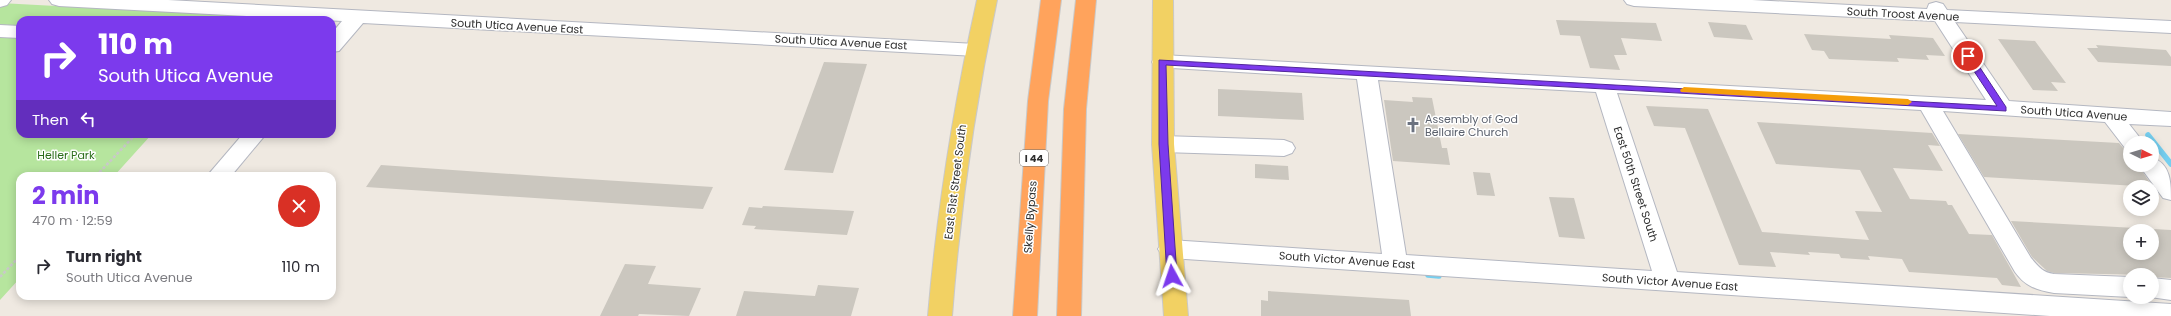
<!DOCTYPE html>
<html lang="en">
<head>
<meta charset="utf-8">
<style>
  :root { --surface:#fff; --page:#f2f2f3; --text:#2b2b33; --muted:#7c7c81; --accent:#7c3aed }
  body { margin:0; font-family:Poppins,sans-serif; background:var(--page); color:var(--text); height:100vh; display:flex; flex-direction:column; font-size:15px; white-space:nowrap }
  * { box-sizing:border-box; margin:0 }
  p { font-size:13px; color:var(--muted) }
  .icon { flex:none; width:22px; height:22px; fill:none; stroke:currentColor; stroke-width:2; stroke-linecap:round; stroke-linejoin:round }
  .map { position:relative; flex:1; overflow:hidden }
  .side { position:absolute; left:16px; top:172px; width:320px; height:128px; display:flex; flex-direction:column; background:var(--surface); border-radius:12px; box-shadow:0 2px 10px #0003 }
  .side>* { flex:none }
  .hud { position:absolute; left:16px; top:16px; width:320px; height:122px; border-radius:12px; box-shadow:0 2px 10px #0003; background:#7c3aed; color:#fff; overflow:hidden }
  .needle { width:26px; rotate:95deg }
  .fabs { position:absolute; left:2123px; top:136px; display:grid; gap:8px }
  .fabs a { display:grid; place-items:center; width:36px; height:36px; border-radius:50%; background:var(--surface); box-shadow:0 2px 10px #0003; font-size:20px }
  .pin { position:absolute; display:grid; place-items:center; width:34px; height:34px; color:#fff; margin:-17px; border:2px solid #fff; border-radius:50%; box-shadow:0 1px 4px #0007 }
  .me { position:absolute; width:44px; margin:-22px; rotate:355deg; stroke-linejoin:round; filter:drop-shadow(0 0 3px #0008) }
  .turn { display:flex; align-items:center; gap:14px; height:84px; padding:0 16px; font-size:18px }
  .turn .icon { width:52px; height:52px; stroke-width:2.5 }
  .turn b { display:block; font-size:28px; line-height:34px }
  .then { display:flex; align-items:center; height:38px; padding:0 16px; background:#0003; gap:8px; font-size:15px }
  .round { display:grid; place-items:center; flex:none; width:42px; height:42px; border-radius:21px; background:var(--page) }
  .headline { display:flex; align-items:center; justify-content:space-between; height:68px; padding:0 16px }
  h1 { font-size:24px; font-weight:700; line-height:30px; color:var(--accent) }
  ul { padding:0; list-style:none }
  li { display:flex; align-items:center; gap:12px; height:52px; padding:0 16px }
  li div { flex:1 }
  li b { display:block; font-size:15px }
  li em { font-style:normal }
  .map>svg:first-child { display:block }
  .green { fill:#b6e59e }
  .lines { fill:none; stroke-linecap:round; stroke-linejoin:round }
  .stream { stroke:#75cff0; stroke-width:5.5 }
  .building { fill:#cbc7bf; fill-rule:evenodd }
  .minor-casing { stroke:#b4b7c1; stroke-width:2 }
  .major-casing { stroke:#c9c9c9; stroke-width:2 }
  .highway-casing { stroke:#c9c9c9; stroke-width:2 }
  .path { stroke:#c9c9c9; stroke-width:2.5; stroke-dasharray:3 2; stroke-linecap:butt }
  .minor { fill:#fff; fill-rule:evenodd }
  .major { fill:#f2d163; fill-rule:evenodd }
  .highway { fill:#ffa35c; fill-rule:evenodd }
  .route { fill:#7c3aed; stroke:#51269a }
  .slow { fill:#f59e0b }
  .labels { text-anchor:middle; stroke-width:3; stroke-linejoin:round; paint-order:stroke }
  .shield { fill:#fff; stroke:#6d6d6d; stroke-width:1 }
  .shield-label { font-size:10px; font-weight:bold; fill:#2e2e2e }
  .street-label { font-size:11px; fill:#2e2e2e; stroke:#fff }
  .worship-label { font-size:11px; fill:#5b616d; stroke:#fff; text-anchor:start }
  .park-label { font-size:11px; fill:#2c6e1b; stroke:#fff }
</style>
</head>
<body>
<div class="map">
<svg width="2171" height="316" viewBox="0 0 2171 316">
  <rect width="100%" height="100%" fill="#efe9e1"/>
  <path class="green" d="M0 3 259 17 257 20H20V134H152L114 176H20V278L0 300Z"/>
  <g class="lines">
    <g class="stream">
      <path d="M2148 135 2171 164"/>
      <path d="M1428 275 1439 276"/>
    </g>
  </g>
  <g class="building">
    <path d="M1556 20 1656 23 1662 41 1621 38 1627 55H1614L1620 70 1590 68 1580 36 1560 35Z"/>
    <path d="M1708 22 1746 25 1753 40 1714 37Z"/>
    <path d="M1804 34 1891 39 1889 35 1933 38 1945 56 1926 55 1929 60 1897 58 1899 62 1829 59 1824 51 1812 50Z"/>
    <path d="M1998 39 2035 41 2066 83 2051 82 2058 91 2033 90Z"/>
    <path d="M2096 45 2166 50 2171 57V66L2098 62 2087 48H2098Z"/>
    <path d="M824 62 867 64 833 173 784 170Z"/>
    <path d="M1218 89 1302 93 1304 120 1218 116Z"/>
    <path d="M1412 97 1432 98 1442 148H1447L1450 165 1393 161 1384 100 1413 102Z"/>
    <path d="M1646 106 1708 109 1762 232 1869 240 1855 211 1882 212 1860 170 1776 164 1757 122 1932 133 1940 146 1928 145 1943 171 1893 168 1910 199 1946 201 1948 205H1952L1969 234 1992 235 2021 287 2002 285 1997 278 1909 272 1902 259 1868 256 1870 260 1841 258 1839 254 1808 252 1810 255 1770 252 1776 267 1739 265 1685 128 1654 126Z"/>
    <path d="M1958 134 2119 143 2124 149 2130 151V165H2138L2153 187 1984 177Z"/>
    <path d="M1255 164 1288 166 1289 180 1255 178Z"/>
    <path d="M381 165 555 177 713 187 703 209 366 187Z"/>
    <path d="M1473 172 1490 173 1495 196 1477 195Z"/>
    <path d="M1549 197 1574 198 1585 239 1559 237Z"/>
    <path d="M763 206 837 210 854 211 847 235 754 229 756 226 742 225 749 207 762 208Z"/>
    <path d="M2011 221 2171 230V278L2152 277V275L2054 273 2047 271 2032 257ZM2130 231H2152V253H2130Z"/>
    <path d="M625 264 656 266 648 284 701 288 689 316 639 314 638 316H600Z"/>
    <path d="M818 285 859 288 851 316H736L744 291 815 296Z"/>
    <path d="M1268 291 1409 300 1411 316H1261V300L1268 301Z"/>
  </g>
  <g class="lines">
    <g class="minor-casing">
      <g id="minor">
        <path d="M0 0H11L7 5 0 7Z"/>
        <path d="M49 0H168L976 44 983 45 986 50 983 55 976 56 363 23 339 51 332 52V33L342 21 59 6 52 4Z"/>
        <path d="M1624 0H1752L1927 9 1929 4 1936 2 1943 4 1947 10 2171 21V33L1955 22 2009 101 2171 112V126L2129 124 2144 143H2130V150L2125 148 2105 122 1943 111 2031 258C2039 267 2042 272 2054 274L2130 277V297L2054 293C2036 290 2025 286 2015 272L1921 110 1617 93 1677 272 2171 304V316H2050L1170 258 1162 255 1158 249 1162 243 1170 240 1382 254 1357 79 1155 67 1152 62 1155 57 1162 55 1986 100 1935 21 1634 6 1627 4ZM1378 80 1596 92 1652 271 1406 255Z"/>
        <path d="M0 25 20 26V38L0 37Z"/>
        <path d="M243 134H266L231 176H207Z"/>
        <path d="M1163 136 1284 140 1292 143 1295 148 1292 153 1284 156 1163 152 1155 149 1152 144 1155 139Z"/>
        <path d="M2152 158C2171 163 2171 184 2171 200L2163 198 2139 165H2152Z"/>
        <path d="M2152 278 2171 280V300L2150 297H2152Z"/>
      </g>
    </g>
    <g class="major-casing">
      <g id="major">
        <path d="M977 0H997C975 105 960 210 952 316H928C937 209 954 104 977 0Z"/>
        <path d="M1153 0H1173L1174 144 1188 316H1164L1152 144Z"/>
      </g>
    </g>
    <g class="highway-casing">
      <g id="highway">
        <path d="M1041 0H1061L1048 101 1037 316H1013L1028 101Z"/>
        <path d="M1076 0H1096L1086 109 1081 316H1057L1064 109Z"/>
      </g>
    </g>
    <g class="path">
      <path d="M96 176 136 134"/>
      <path d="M0 277 20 256"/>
    </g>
    <use href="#minor" class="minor"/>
    <use href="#major" class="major"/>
    <use href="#highway" class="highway"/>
  </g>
  <path class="route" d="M1968 53 1971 54 2006 107V111L1166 65 1168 144 1177 276 1172 279 1167 276 1159 144V60L1997 106 1964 56Z"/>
  <path class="slow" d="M1684 87 1908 99 1912 102 1908 105 1681 92 1680 90Z"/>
  <defs>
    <g id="church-bare" transform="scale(1.2)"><path d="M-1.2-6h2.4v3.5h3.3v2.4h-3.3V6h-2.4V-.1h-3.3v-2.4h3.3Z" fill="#6b7280" stroke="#fff" stroke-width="2.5" paint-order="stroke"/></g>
  </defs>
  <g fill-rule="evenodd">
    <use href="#church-bare" x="1413" y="125"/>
  </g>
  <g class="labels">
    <rect class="shield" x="1020" y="150" width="28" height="16" rx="3"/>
    <g class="shield-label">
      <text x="1034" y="162">I 44</text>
    </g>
    <g class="street-label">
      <text transform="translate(1903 14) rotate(3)" y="4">South Troost Avenue</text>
      <text transform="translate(517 26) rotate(3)" y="4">South Utica Avenue East</text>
      <text transform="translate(841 42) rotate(3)" y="4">South Utica Avenue East</text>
      <text transform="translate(2074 113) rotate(4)" y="4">South Utica Avenue</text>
      <text transform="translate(955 182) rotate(-83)" y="4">East 51st Street South</text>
      <text transform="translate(1636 184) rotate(72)" y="4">East 50th Street South</text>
      <text transform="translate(1030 217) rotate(-86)" y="4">Skelly Bypass</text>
      <text transform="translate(1347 260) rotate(4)" y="4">South Victor Avenue East</text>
      <text transform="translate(1670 282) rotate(4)" y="4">South Victor Avenue East</text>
    </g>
    <g class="worship-label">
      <text x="1425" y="123">Assembly of God<tspan x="1425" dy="13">Bellaire Church</tspan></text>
    </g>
    <g class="park-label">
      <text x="66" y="159">Heller Park</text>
    </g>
  </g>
</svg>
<div class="fabs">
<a><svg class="needle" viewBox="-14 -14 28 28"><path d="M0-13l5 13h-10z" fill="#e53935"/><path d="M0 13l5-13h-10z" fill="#7c7c81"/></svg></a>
<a><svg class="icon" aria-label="layers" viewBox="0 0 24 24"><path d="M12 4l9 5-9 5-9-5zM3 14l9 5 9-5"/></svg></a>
<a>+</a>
<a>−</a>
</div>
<div class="pin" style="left:1968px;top:56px;background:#d93025"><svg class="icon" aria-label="arrive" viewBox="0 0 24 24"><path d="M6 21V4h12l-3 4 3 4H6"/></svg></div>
<svg class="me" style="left:1172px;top:276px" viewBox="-20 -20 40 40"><path d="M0-17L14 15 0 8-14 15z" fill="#7c3aed" stroke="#fff" stroke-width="4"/></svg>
<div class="hud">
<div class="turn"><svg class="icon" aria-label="right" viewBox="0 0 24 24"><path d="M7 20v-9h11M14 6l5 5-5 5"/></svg><div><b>110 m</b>South Utica Avenue</div></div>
<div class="then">Then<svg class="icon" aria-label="left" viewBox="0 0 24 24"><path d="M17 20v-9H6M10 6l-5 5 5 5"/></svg></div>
</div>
<section class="side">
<div class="headline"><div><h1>2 min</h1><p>470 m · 12:59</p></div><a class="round" style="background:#d93025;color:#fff"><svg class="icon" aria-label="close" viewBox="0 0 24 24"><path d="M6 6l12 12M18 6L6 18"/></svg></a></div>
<ul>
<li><svg class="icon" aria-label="right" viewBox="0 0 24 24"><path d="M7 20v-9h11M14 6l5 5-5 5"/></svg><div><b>Turn right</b><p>South Utica Avenue</p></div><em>110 m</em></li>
</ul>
</section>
</div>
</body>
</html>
